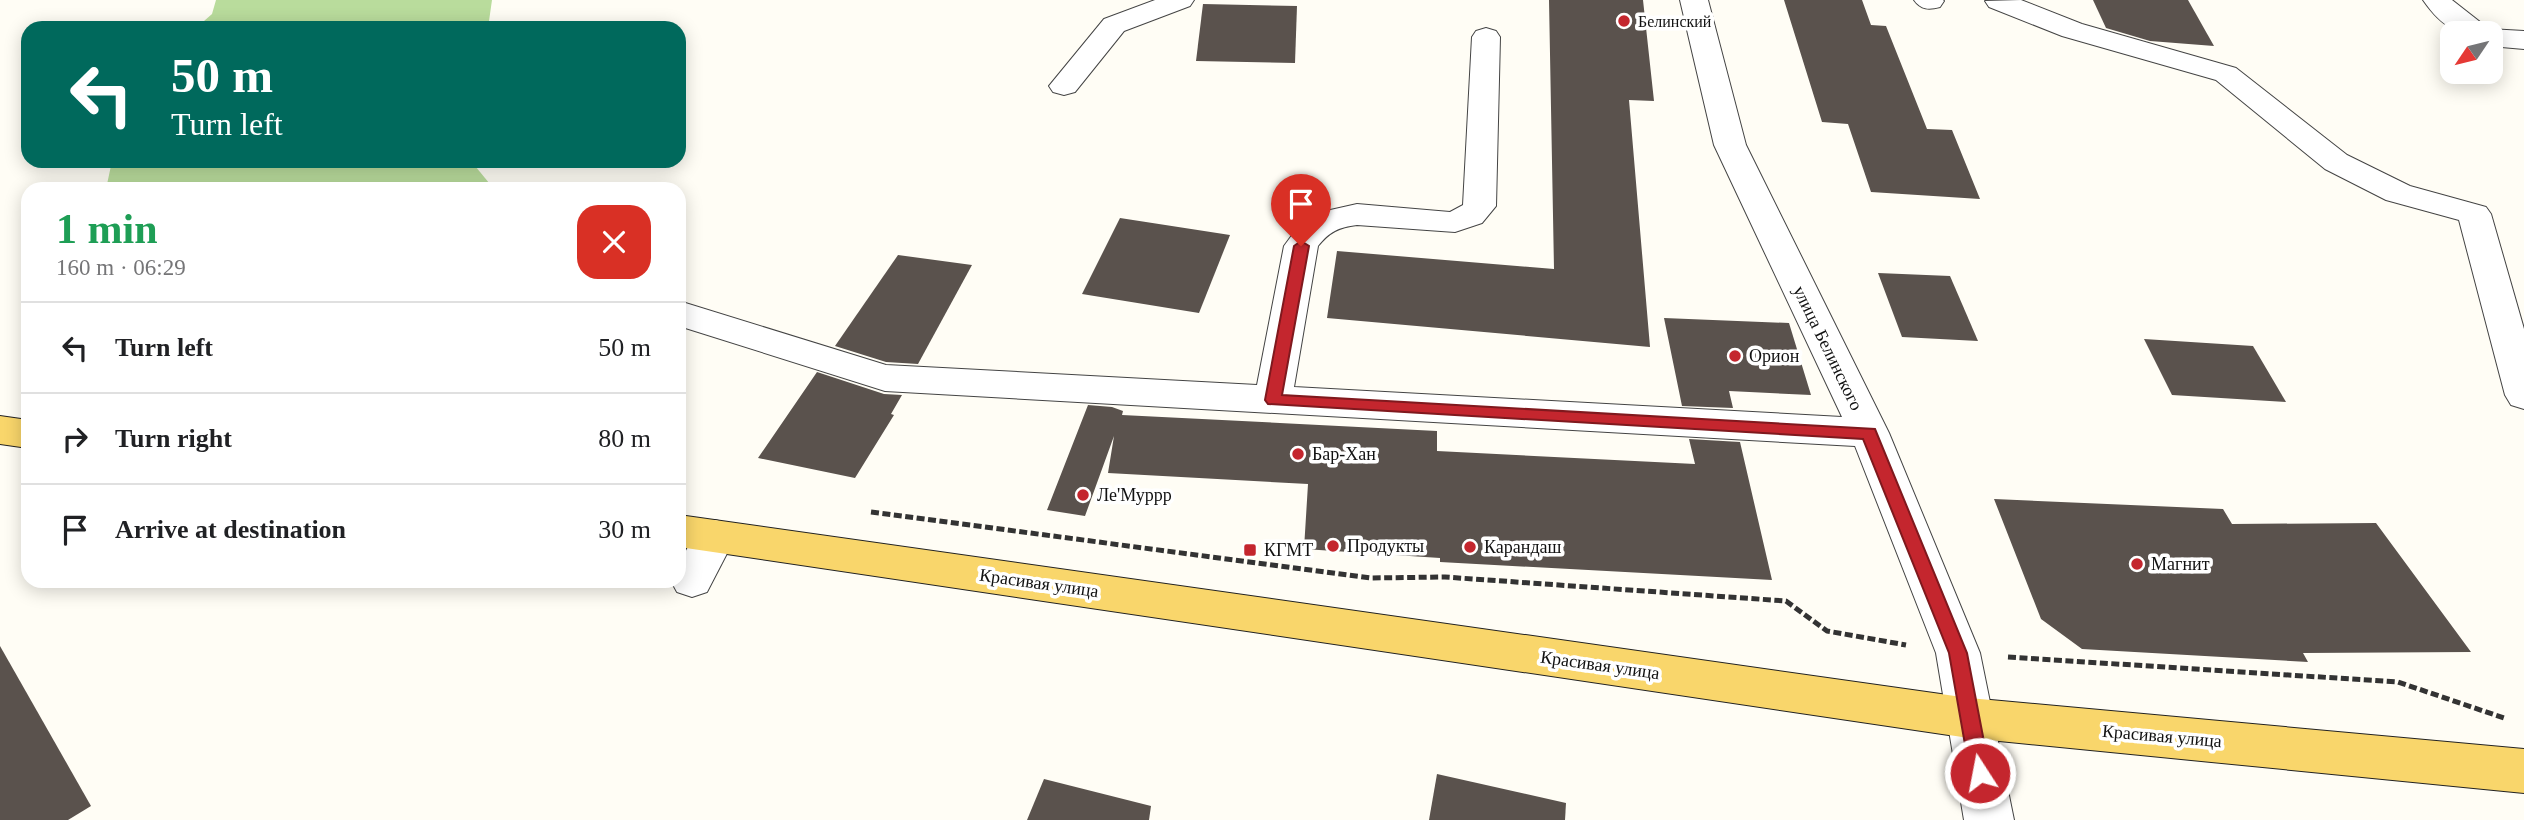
<!DOCTYPE html>
<html lang="en">
<head>
<meta charset="utf-8">
<style>
  :root { --surface:#fff; --page:#f6f6f6; --text:#202124; --muted:#757577; --line:#e0e0e0 }
  body { margin:0; font-family:"Times New Roman",serif; background:var(--page); color:var(--text); height:100vh; display:flex; flex-direction:column; font-size:26px; white-space:nowrap }
  * { box-sizing:border-box; margin:0 }
  p { font-size:23px; color:var(--muted) }
  .icon { flex:none; width:38px; height:38px; fill:none; stroke:currentColor; stroke-width:2; stroke-linecap:round; stroke-linejoin:round }
  .map { position:relative; flex:1; overflow:hidden }
  .panel { position:absolute; left:21px; top:182px; width:665px; height:406px; display:flex; flex-direction:column; background:var(--surface); border-radius:21px; box-shadow:0 4px 18px #0003 }
  .panel>* { flex:none }
  .guide { position:absolute; left:21px; top:21px; width:665px; height:147px; border-radius:21px; box-shadow:0 4px 18px #0003; background:#00695c; color:#fff; overflow:hidden }
  .needle { width:46px; rotate:235deg }
  .buttons { position:absolute; left:2440px; top:21px; display:grid; gap:14px }
  .buttons a { display:grid; place-items:center; width:63px; height:63px; border-radius:14px; background:var(--surface); box-shadow:0 4px 18px #0003; font-size:35px }
  .pin { position:absolute; display:grid; place-items:center; width:60px; height:60px; color:#fff; margin:-72px -30px; border-radius:50% 50% 50% 0; rotate:-45deg; box-shadow:0 0 7px #0007 }
  .pin .icon { rotate:45deg }
  .me { position:absolute; width:77px; margin:-38px; rotate:349deg; stroke-linejoin:round; filter:drop-shadow(0 0 5px #0008) }
  .turn { display:flex; align-items:center; gap:24px; height:147px; padding:0 35px; font-size:32px }
  .turn .icon { width:91px; height:91px; stroke-width:2.5 }
  .turn b { display:block; font-size:49px; line-height:60px }
  .round { display:grid; place-items:center; flex:none; width:74px; height:74px; border-radius:21px; background:var(--page) }
  .summary { display:flex; align-items:center; justify-content:space-between; height:119px; padding:0 35px }
  h1 { font-size:42px; font-weight:700; line-height:52px; color:#1e9e55 }
  ul { padding:0; list-style:none }
  li { display:flex; align-items:center; gap:21px; height:91px; padding:0 35px; border-top:2px solid var(--line) }
  li div { flex:1 }
  li b { display:block; font-size:26px }
  li em { font-style:normal }
  .map>svg:first-child { display:block }
  .forest { fill:#b9dc9c }
  .building { fill:#5a524d }
  .lines { fill:none; stroke-linecap:round; stroke-linejoin:round }
  .minor-casing { stroke:#444; stroke-width:2 }
  .major-casing { stroke:#222; stroke-width:2 }
  .path { stroke:#333; stroke-width:5; stroke-dasharray:8 3.5; stroke-linecap:butt }
  .minor { fill:#fff; fill-rule:evenodd }
  .major { fill:#f9d66b; fill-rule:evenodd }
  .route { fill:#c4262e; stroke:#7f191e; stroke-width:2 }
  .poi-dot { fill:#c4262e; stroke:#fff; stroke-width:2.5 }
  .labels { text-anchor:middle; stroke-width:7; stroke-linejoin:round; paint-order:stroke }
  .far-poi-label { font-size:16px; fill:#111; stroke:#fff; text-anchor:start }
  .street-label { font-size:18px; fill:#111; stroke:#fff }
  .poi-label { font-size:18px; fill:#111; stroke:#fff; text-anchor:start }
</style>
</head>
<body>
<div class="map">
<svg width="2524" height="820" viewBox="0 0 2524 820">
  <rect width="100%" height="100%" fill="#fffdf5"/>
  <g class="forest">
    <path d="M216 0H492L488 28H196L212 14Z"/>
    <path d="M112 161H471L494 189H106Z"/>
  </g>
  <g class="building">
    <path d="M1549 0H1643L1654 101 1629 100 1650 347 1327 318 1337 251 1554 269Z"/>
    <path d="M1784 0H1862L1871 25 1886 26 1927 129 1952 130 1980 199 1871 192 1848 124 1822 122Z"/>
    <path d="M2093 0H2188L2214 46 2150 41 2106 28Z"/>
    <path d="M1203 4 1297 6 1295 63 1196 61Z"/>
    <path d="M1120 218 1230 235 1199 313 1082 294Z"/>
    <path d="M898 255 972 265 918 364 886 362 835 346Z"/>
    <path d="M1878 273 1950 276 1978 341 1902 337Z"/>
    <path d="M1664 318 1789 323 1811 395 1729 391 1733 408 1682 406Z"/>
    <path d="M2144 339 2253 346 2286 402 2172 395Z"/>
    <path d="M817 372 884 394 902 395 891 414 894 415 855 478 758 458Z"/>
    <path d="M1088 405 1112 407 1123 411 1122 415 1437 431V451L1695 464 1689 439 1740 442 1772 580 1440 562V558L1304 549 1308 484 1108 473 1114 436 1085 516 1047 510Z"/>
    <path d="M1994 499 2223 509 2232 524 2376 523 2471 652 2303 653 2308 662 2082 649 2041 619Z"/>
    <path d="M0 646 91 806 68 820H0Z"/>
    <path d="M1437 774 1566 803 1565 820H1429Z"/>
    <path d="M1044 779 1151 806 1149 820H1027Z"/>
  </g>
  <g class="lines">
    <g class="minor-casing">
      <g id="minor">
        <path d="M1155 0H1194L1190 6 1124 31 1075 92 1064 95 1053 92 1049 86 1104 19Z"/>
        <path d="M1680 0H1708L1746 145 1889 433 1980 653 2014 820H1964L1936 653 1855 446 885 391 679 326V301L886 365 1257 385 1284 246 1301 223 1317 213 1357 204 1450 212 1463 205 1472 37 1476 31 1486 28 1496 31 1500 37 1496 206 1482 223 1455 232 1357 225C1339 227 1329 232 1318 246L1294 387 1842 417 1714 145Z"/>
        <path d="M1914 0H1943L1944 1 1940 7C1929 10 1921 10 1914 0Z"/>
        <path d="M2021 0 2082 24 2236 68 2347 155 2410 186 2486 207 2491 214 2524 329V409L2511 405 2505 395 2459 220 2386 200 2325 169 2216 80 2062 36 1989 7 1985 1Z"/>
        <path d="M2423 0H2452L2489 29 2524 31V49L2490 46V33C2456 33 2444 30 2423 0Z"/>
        <path d="M715 520 730 524 736 536 707 592 692 597 677 592 671 581H679V564L700 524Z"/>
      </g>
    </g>
    <g class="major-casing">
      <g id="major">
        <path d="M0 416 28 420V448L0 444Z"/>
        <path d="M679 515 1969 698 2524 749V793L1969 738 679 547Z"/>
      </g>
    </g>
    <g class="path">
      <path d="M871 512 1371 578 1445 577 1786 601 1827 631 1906 645"/>
      <path d="M2008 657 2398 682 2504 718"/>
    </g>
    <use href="#minor" class="minor"/>
    <use href="#major" class="major"/>
  </g>
  <path class="route" d="M1301 241 1309 246 1282 395 1875 429 1967 653 1990 773 1987 779 1980 782 1973 779 1970 773 1949 653 1863 439 1268 404 1265 400 1294 246Z"/>
  <g class="poi-dot">
    <circle cx="1624" cy="21" r="7"/>
    <circle cx="1735" cy="356" r="7"/>
    <circle cx="1298" cy="454" r="7"/>
    <circle cx="1083" cy="495" r="7"/>
    <circle cx="1333" cy="546" r="7"/>
    <circle cx="1470" cy="547" r="7"/>
    <rect x="1243" y="543" width="14" height="14" rx="3.5"/>
    <circle cx="2137" cy="564" r="7"/>
  </g>
  <g class="labels">
    <g class="far-poi-label">
      <text x="1638" y="27">Белинский</text>
    </g>
    <g class="street-label">
      <text transform="translate(1828 348) rotate(64)" y="6">улица Белинского</text>
      <text transform="translate(1039 583) rotate(8)" y="6">Красивая улица</text>
      <text transform="translate(1600 665) rotate(8)" y="6">Красивая улица</text>
      <text transform="translate(2162 736) rotate(5)" y="6">Красивая улица</text>
    </g>
    <g class="poi-label">
      <text x="1749" y="362">Орион</text>
      <text x="1312" y="460">Бар-Хан</text>
      <text x="1097" y="501">Ле'Муррр</text>
      <text x="1347" y="552">Продукты</text>
      <text x="1484" y="553">Карандаш</text>
      <text x="1264" y="556">КГМТ</text>
      <text x="2151" y="570">Магнит</text>
    </g>
  </g>
</svg>
<div class="buttons">
<a><svg class="needle" viewBox="-14 -14 28 28"><path d="M0-13l5 13h-10z" fill="#e53935"/><path d="M0 13l5-13h-10z" fill="#757577"/></svg></a>
</div>
<div class="pin" style="left:1301px;top:246px;background:#d93025"><svg class="icon" aria-label="arrive" viewBox="0 0 24 24"><path d="M6 21V4h12l-3 4 3 4H6"/></svg></div>
<svg class="me" style="left:1980px;top:773px" viewBox="-20 -20 40 40"><circle r="17" fill="#c4262e" stroke="#fff" stroke-width="3"/><path d="M0-11L8 9 0 5-8 9z" fill="#fff"/></svg>
<div class="guide">
<div class="turn"><svg class="icon" aria-label="left" viewBox="0 0 24 24"><path d="M17 20v-9H6M10 6l-5 5 5 5"/></svg><div><b>50 m</b>Turn left</div></div>
</div>
<section class="panel">
<div class="summary"><div><h1>1 min</h1><p>160 m · 06:29</p></div><a class="round" style="background:#d93025;color:#fff"><svg class="icon" aria-label="close" viewBox="0 0 24 24"><path d="M6 6l12 12M18 6L6 18"/></svg></a></div>
<ul>
<li><svg class="icon" aria-label="left" viewBox="0 0 24 24"><path d="M17 20v-9H6M10 6l-5 5 5 5"/></svg><div><b>Turn left</b></div><em>50 m</em></li>
<li><svg class="icon" aria-label="right" viewBox="0 0 24 24"><path d="M7 20v-9h11M14 6l5 5-5 5"/></svg><div><b>Turn right</b></div><em>80 m</em></li>
<li><svg class="icon" aria-label="arrive" viewBox="0 0 24 24"><path d="M6 21V4h12l-3 4 3 4H6"/></svg><div><b>Arrive at destination</b></div><em>30 m</em></li>
</ul>
</section>
</div>
</body>
</html>
